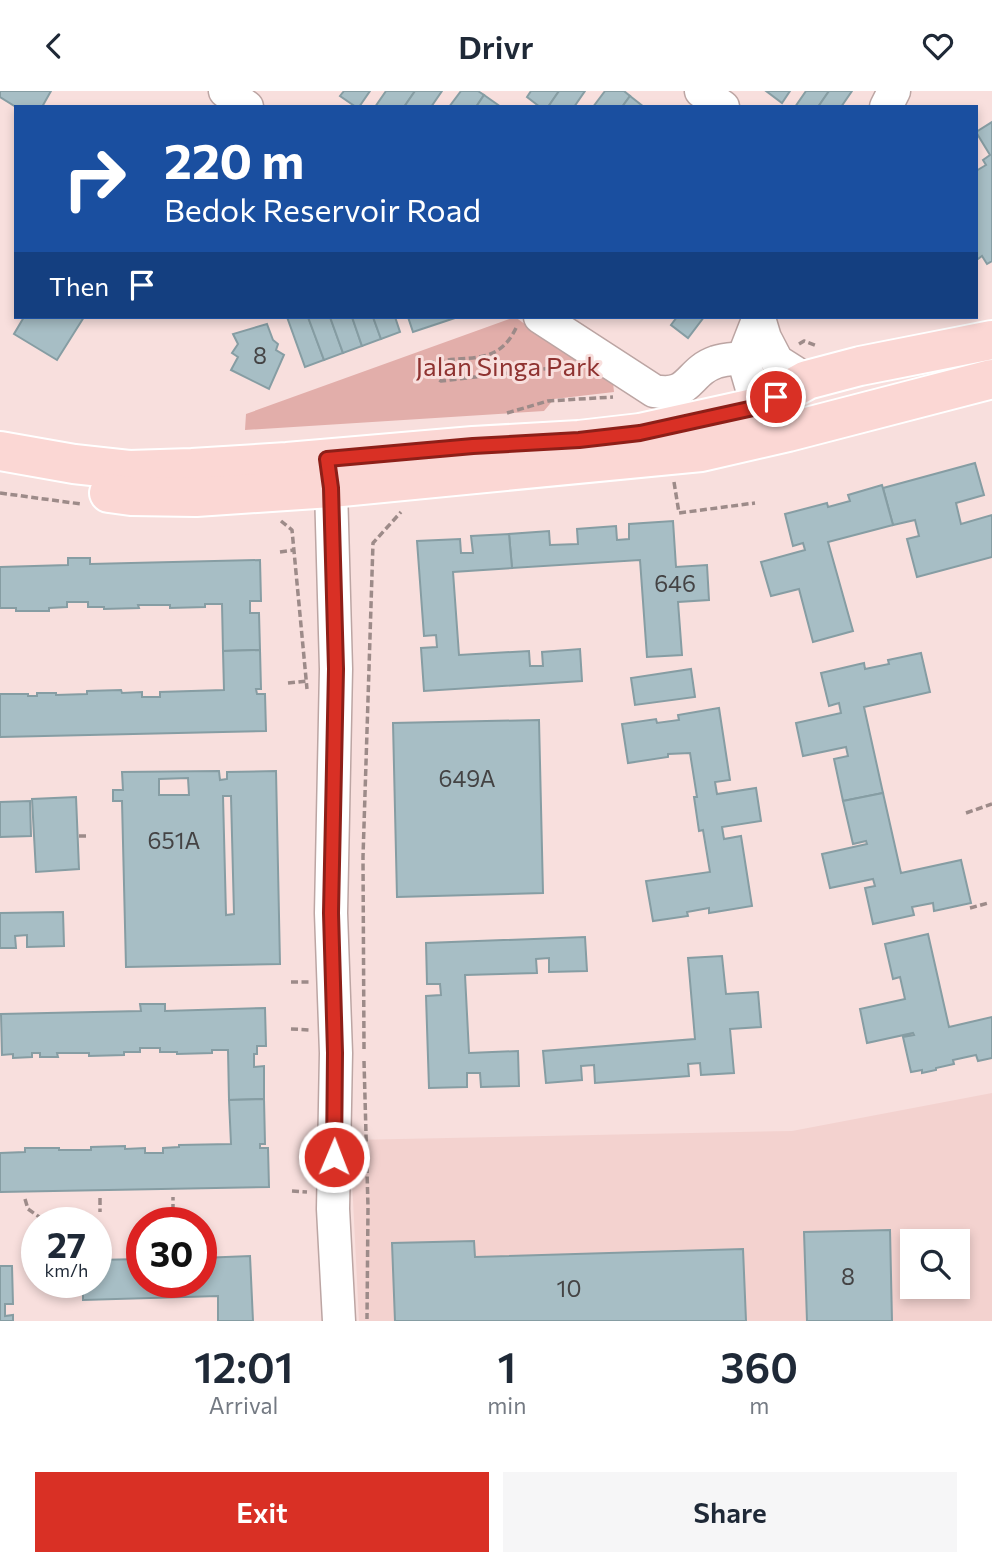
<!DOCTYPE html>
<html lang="en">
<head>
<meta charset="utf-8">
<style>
  :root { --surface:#fff; --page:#f6f6f7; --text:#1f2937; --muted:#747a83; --accent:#d93025 }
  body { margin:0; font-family:Commissioner,sans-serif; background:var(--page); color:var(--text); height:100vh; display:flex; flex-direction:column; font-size:26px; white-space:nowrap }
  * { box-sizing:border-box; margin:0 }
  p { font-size:23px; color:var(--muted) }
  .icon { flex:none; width:38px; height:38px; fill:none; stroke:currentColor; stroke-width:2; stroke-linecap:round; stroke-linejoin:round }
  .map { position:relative; height:1230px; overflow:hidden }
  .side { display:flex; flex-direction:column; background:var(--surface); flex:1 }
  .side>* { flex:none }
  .hud { position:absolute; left:14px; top:14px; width:964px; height:214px; border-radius:0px; box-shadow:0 4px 10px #0003; background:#1a4fa0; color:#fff; overflow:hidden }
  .tools { position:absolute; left:900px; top:1138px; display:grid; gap:14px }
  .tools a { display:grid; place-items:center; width:70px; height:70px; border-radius:0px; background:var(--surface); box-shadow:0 4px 10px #0003; font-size:35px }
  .speed { position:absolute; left:21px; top:1116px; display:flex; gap:14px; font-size:35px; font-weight:700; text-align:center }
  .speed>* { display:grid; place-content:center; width:91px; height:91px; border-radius:50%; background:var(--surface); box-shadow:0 4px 10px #0003; line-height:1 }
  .speed small { font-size:18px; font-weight:400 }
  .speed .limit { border:10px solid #d22; background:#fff; color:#111 }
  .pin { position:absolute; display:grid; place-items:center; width:60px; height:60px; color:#fff; margin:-30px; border:4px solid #fff; border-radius:50%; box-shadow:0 2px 7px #0007 }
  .me { position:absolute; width:77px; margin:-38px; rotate:1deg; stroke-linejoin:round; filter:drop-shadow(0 0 5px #0008) }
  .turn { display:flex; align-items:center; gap:24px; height:147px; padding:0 35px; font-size:32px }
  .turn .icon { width:91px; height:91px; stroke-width:2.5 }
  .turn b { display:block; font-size:49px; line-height:60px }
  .then { display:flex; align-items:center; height:66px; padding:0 35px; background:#0003; gap:14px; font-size:26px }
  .eta { display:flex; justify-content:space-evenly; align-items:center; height:119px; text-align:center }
  .eta b { font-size:42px; font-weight:600; line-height:49px }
  .primary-button { display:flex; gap:14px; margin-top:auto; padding:14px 35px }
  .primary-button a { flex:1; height:80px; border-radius:0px; background:var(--accent); color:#fff; font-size:28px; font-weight:600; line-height:80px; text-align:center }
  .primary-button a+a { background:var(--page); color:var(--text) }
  header { display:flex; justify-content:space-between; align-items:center; height:91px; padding:0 35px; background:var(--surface); font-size:32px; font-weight:600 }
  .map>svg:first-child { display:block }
  .built { fill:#f3d2cf; fill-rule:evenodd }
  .green { fill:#e2aeaa }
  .building { fill:#a7bec5; stroke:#869da3; stroke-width:2; fill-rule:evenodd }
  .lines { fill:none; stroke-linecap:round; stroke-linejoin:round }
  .minor-casing { stroke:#bca5a3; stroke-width:35 }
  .major-casing { stroke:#fff; stroke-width:42 }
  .path { stroke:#9d8b89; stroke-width:3.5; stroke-dasharray:7 3.5; stroke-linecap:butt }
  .minor { stroke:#fff; stroke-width:32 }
  .major { stroke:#fbd7d4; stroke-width:38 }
  .route-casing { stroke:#8d1f18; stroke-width:18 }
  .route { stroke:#d93025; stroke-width:12 }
  .labels { text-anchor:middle; stroke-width:6; stroke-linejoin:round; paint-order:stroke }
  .number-label { font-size:23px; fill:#444344 }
  .park-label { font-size:26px; fill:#8f3331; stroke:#f8dfdd }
</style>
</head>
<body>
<header><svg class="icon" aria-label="back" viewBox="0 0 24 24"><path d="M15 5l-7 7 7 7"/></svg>Drivr<svg class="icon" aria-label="heart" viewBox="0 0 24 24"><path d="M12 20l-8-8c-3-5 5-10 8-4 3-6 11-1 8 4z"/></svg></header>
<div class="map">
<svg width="992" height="1230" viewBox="0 0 992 1230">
  <rect width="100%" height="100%" fill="#f8dfdd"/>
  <path class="built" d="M992 1002V1230H359L350 1049 792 1040ZM912 1150H957V1195H912Z"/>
  <path class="green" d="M515 226 550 251 613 291 614 301 554 308 544 320 245 339 246 323Z"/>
  <g class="building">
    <path d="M0 0H51L42 16H16L0 6Z"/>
    <path d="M344 0H370L359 16H356L340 5Z"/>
    <path d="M386 0H415L404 16H375Z"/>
    <path d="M415 0H442L431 16H404Z"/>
    <path d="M461 0H478L484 4 476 16H449Z"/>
    <path d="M531 0H559L548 16H540L527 6Z"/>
    <path d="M559 0H585L574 16H548Z"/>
    <path d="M605 0H624L630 5 622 16H593Z"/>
    <path d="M766 0H790L782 12Z"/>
    <path d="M806 0H829L818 16H795Z"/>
    <path d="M829 0H852L841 16H818Z"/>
    <path d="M484 4 501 16H476Z"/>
    <path d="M630 5 644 16H622Z"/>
    <path d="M992 31V170L987 173 982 165 978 168 976 166V80L986 74 983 69 990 64 976 41Z"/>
    <path d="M24 226H84L57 269 14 243Z"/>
    <path d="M287 226H308L324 269 305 276Z"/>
    <path d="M308 226H330L343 262 324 269Z"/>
    <path d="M330 226H352L362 255 343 262Z"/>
    <path d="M352 226H373L381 248 362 255Z"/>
    <path d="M373 226H395L400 241 381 248Z"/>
    <path d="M408 226H458L413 241Z"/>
    <path d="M677 226H704L688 247 671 234Z"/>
    <path d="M267 233 273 249 278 253 276 259 284 264 269 298 231 279 238 266 232 262 238 253 233 243Z"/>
    <path d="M975 372 984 404 956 412 961 433 992 424V466L917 486 907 448 919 445 915 429 893 434 883 397Z"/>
    <path d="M882 394 893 434 828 451 853 540 813 551 799 498 771 505 761 471 805 459 803 452 793 455 785 423 827 412 828 416 850 410 848 404Z"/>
    <path d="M673 430 676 476 707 474 709 509 678 511 682 564 647 566 640 469 512 477 509 443 549 440 550 454 578 453 577 438 616 435 617 449 629 448V433Z"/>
    <path d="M509 443 512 477 453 481 459 564 529 560 530 575H543L542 561 580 558 582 590 424 600 421 557 437 556 436 544 424 545 417 450 460 448 461 462H473L471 445Z"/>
    <path d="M68 467H90V473L260 469 261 510H250V522H259L260 559 223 560 222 513H205V516L170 517V514H138L139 517 104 518V516H88V511H67V516L49 517V520H16V517H0V476L68 474Z"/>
    <path d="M260 559 261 598H256L257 603H265L266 640 0 646V603H28V605H37V602H56V604L87 603V600L121 599 122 602 142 601V606H160V601L224 599 223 560Z"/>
    <path d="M921 562 930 601 864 616 883 702 843 710 834 668 848 665 846 656 803 665 796 632 841 622 839 612 829 615 821 582 864 572 865 578 889 573 888 569Z"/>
    <path d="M691 578 695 606 635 614 631 587Z"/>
    <path d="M719 617 730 689 715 691 717 703 756 697 761 730 722 736 724 748 741 745 752 815 709 822V817L687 821 688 825 653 830 646 790 710 781 703 739 699 740 694 706H697L690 662 668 663V666L628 672 622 633 656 628 657 632 679 629 678 624Z"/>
    <path d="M539 629 543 802 397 806 393 632Z"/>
    <path d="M219 680 220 689 227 688V681L276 680 280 873 126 876 122 710H113V699H123L122 681ZM188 687 189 704H159V688ZM223 705H231L234 823 226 824Z"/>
    <path d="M883 702 901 782 961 769 971 812 934 820 933 812 912 816 914 824 873 833 865 797 875 795 873 788 830 797 822 763 867 753 866 750 853 753 843 710Z"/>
    <path d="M76 706 79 778 36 781 32 708Z"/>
    <path d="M30 710 31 745 0 746V711Z"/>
    <path d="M63 821 64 855 27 856V844L15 845 16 857H0V822Z"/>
    <path d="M928 843 949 936 992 926V967L978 970 976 964 953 969 954 973 936 977V979L922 982V979L911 981 903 946 914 944 913 942 867 952 860 918 905 908 900 886 893 888 885 853Z"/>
    <path d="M585 846 587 880 549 881V867L536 868 537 882 465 884 469 962 518 960 519 995 481 996 480 982H467V996L429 997 426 905 441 904 440 893H427L426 852Z"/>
    <path d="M722 865 726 903 758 901 761 936 730 938 734 982 701 984 700 972 688 973 689 985 595 992 594 974 581 975 582 989 546 992 543 960 695 948 688 867Z"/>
    <path d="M140 913H165V920L265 917 266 955H257V963H254V976L264 975V1008L229 1009 228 959H212V962L177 963V961H160V957H140V961H124V964L89 965V962H57L58 966H40V962H32V966L13 967V963L2 964 1 923 141 920Z"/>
    <path d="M264 1008 265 1053H260V1057H268L269 1096 0 1101V1062L25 1061V1057H59V1059H91V1056L125 1055V1058L145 1057V1062H163V1057L179 1056V1054L231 1053 229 1009Z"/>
    <path d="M890 1139 892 1230H807L804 1141Z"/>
    <path d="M474 1150 475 1166 743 1158 746 1230H395L392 1152Z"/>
    <path d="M250 1165 253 1230H218V1205L83 1209V1192H96V1169L142 1168V1192H201V1167Z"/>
    <path d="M0 1175H12L13 1213H5V1225L13 1224V1230H0Z"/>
  </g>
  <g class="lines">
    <g class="minor-casing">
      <g id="minor">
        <path d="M225 0 247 16"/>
        <path d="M701 0 723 16"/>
        <path d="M886 16 894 0"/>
        <path d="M540 226 654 300C691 307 687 281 716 271 724 268 735 268 743 267"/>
        <path d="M759 226 743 267 764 339"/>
        <path d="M759 227 765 247 777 270 807 289"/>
        <path d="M328 373 331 397 336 578 331 822 336 962 333 1118 339 1230"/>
      </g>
    </g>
    <g class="major-casing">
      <g id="major">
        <path d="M0 360 74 373 129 379 192 377 287 371 473 355 579 349 640 342 758 316 807 289 860 275 992 249"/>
        <path d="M109 402 131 405 196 406 331 397 701 361 788 341 992 288"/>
      </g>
    </g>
    <g class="path">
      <path d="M516 237C498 275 468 264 433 271L432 274 438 288 441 290 569 275"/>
      <path d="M799 253 804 250 817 255"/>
      <path d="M427 282 435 281"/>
      <path d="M507 322 548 310 613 306"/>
      <path d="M674 391 679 422 755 412"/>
      <path d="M0 402 81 413"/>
      <path d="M281 430 292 439 307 598"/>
      <path d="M280 461 294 459"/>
      <path d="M288 592 307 590"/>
      <path d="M966 722 992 713"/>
      <path d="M79 745H88"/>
      <path d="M970 817 988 812"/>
      <path d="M291 891H309"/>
      <path d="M291 938 310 939"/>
      <path d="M364 958 363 766 373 452 401 421"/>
      <path d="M364 970 368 1116 367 1228"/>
      <path d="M292 1100 307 1101"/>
      <path d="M100 1107V1121"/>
      <path d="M25 1108 28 1118 45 1130"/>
      <path d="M173 1120V1106"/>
    </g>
    <use href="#minor" class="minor"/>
    <use href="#major" class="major"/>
  </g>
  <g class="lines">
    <g class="route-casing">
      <path id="route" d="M334 1066 335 962 331 822 336 578 331 397 327 368 473 355 579 349 640 342 758 316 776 306"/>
    </g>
    <use href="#route" class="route"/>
  </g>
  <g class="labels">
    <g class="number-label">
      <text x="260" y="273">8</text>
      <text x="675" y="501">646</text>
      <text x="467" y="696">649A</text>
      <text x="174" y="758">651A</text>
      <text x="848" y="1194">8</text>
      <text x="569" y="1206">10</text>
    </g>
    <g class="park-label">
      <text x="508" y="285">Jalan Singa Park</text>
    </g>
  </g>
</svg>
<div class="tools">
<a><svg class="icon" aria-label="search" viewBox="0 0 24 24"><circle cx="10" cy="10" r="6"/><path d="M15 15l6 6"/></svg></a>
</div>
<div class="speed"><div>27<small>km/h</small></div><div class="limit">30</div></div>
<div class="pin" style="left:776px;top:306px;background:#d93025"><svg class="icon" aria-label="arrive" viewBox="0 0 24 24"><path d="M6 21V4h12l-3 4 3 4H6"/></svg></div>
<svg class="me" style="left:334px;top:1066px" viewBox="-20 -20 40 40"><circle r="17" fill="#d93025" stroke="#fff" stroke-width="3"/><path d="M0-11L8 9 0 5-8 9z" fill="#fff"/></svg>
<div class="hud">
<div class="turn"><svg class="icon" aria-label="right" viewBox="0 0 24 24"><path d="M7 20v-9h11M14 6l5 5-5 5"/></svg><div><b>220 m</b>Bedok Reservoir Road</div></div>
<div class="then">Then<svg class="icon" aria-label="arrive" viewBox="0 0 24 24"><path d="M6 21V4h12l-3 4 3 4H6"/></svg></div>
</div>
</div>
<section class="side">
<div class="eta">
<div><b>12:01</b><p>Arrival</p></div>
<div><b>1</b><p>min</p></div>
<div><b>360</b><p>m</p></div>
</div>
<div class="primary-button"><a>Exit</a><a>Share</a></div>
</section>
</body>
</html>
